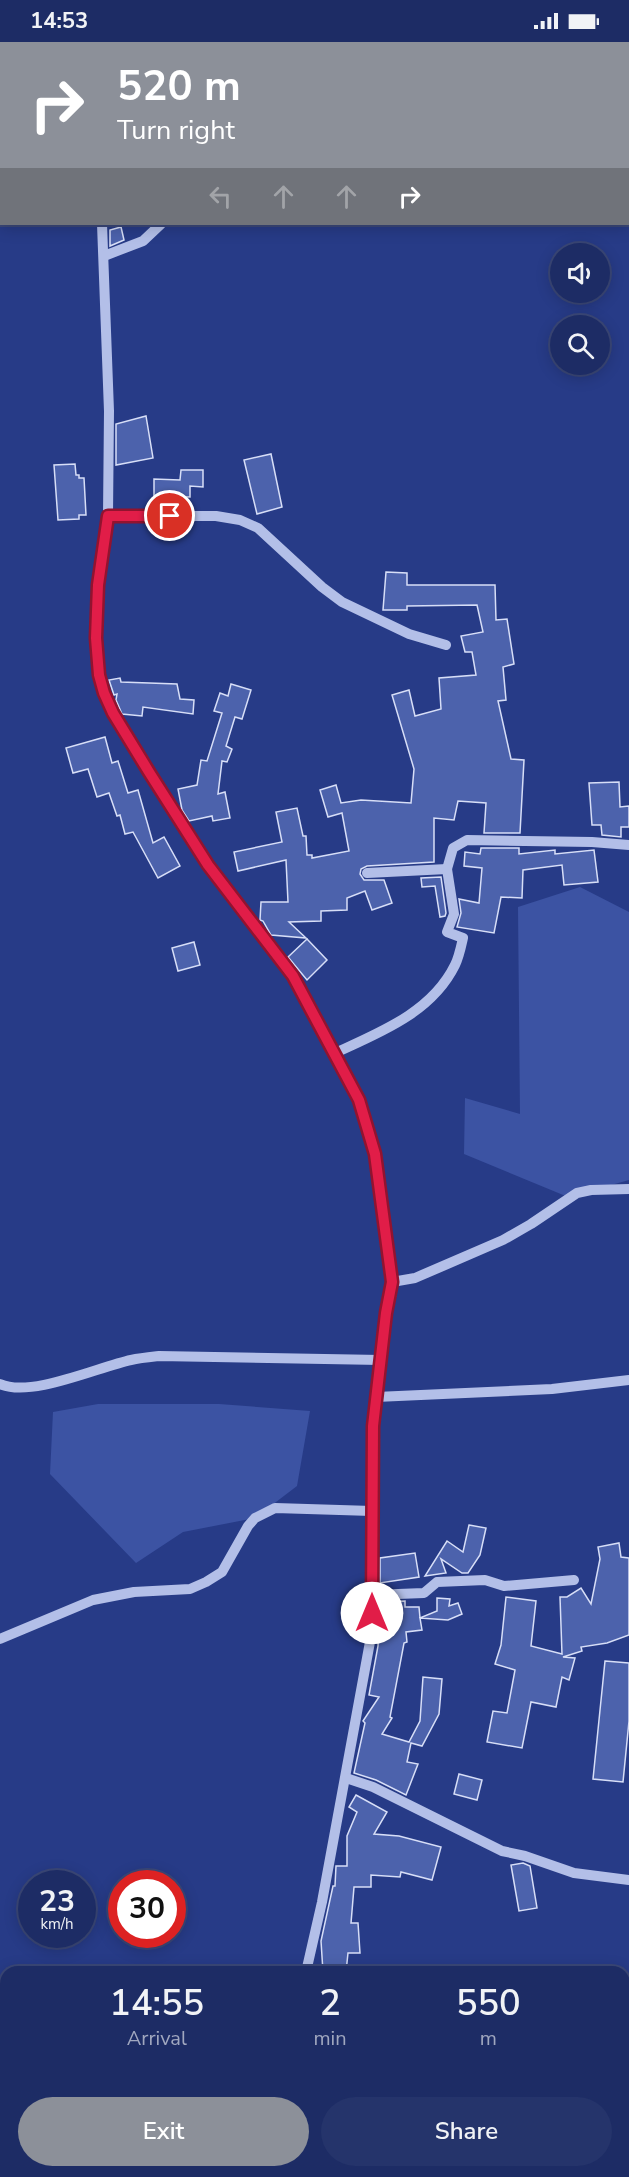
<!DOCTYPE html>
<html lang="en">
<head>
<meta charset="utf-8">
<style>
  :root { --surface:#1d2c65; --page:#25346b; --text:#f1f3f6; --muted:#a0a7bf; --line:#3b4879; --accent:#8c9099 }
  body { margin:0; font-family:"Nunito Sans",sans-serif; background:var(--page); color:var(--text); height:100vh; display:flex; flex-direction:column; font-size:22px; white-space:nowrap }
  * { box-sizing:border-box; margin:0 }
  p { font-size:20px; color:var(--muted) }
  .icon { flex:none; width:33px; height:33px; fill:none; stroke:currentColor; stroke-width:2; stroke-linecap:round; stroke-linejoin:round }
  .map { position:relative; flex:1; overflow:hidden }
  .panel { position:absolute; left:0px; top:1924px; width:630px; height:212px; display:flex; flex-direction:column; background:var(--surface); border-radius:18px 18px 0 0; box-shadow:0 3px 15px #0003,0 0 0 2px var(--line) }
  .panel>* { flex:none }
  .guide { position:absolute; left:0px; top:0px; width:630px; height:183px; box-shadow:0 3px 15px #0003,0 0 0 2px var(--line); background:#8c9099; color:#fff; overflow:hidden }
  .tools { position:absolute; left:550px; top:201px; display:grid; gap:12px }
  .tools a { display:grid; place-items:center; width:60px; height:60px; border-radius:50%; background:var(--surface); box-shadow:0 3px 15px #0003,0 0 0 2px var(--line); font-size:30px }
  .speed { position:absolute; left:18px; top:1828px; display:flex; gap:12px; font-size:30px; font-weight:700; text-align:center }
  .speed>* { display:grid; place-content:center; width:78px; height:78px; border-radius:50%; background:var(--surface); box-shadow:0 3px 15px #0003,0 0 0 2px var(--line); line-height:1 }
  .speed small { font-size:15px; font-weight:400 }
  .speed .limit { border:9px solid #d22; background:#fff; color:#111 }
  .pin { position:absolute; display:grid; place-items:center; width:51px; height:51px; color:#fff; margin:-26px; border:3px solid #fff; border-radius:50%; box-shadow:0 2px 6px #0007 }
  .me { position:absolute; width:66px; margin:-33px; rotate:0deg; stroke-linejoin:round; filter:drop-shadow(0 0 4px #0008) }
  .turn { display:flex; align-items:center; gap:21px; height:126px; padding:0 18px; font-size:27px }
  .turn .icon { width:78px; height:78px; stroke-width:2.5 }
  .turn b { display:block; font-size:42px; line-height:51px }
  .lanes { display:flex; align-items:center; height:57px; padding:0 18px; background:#0003; justify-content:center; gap:30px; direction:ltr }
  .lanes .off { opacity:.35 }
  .eta { display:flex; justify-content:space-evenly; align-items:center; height:102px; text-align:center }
  .eta b { font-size:36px; font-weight:600; line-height:42px }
  .primary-button { display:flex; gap:12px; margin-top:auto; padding:12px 18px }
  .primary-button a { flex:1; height:69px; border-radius:36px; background:var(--accent); color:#fff; font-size:24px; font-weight:600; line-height:69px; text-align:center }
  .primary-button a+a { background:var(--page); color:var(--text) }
  .status { display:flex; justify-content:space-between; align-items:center; height:42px; padding:0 30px; background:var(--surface); direction:ltr }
  .status svg { height:16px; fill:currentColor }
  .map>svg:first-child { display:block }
  .green { fill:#3c53a3 }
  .building { fill:#4c62ac; stroke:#d7def7; stroke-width:1.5 }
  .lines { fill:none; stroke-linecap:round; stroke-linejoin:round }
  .minor { stroke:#b3bfe8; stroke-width:10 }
  .route-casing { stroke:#92132f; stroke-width:15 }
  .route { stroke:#e11d48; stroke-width:10 }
</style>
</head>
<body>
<div class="status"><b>14:53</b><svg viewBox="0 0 49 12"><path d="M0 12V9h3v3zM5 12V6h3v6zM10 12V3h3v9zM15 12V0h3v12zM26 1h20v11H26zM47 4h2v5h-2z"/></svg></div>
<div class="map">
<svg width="629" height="2135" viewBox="0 0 629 2135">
  <rect width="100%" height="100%" fill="#273b87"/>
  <g class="green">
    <path d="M580 845 629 870V1138L568 1155 464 1112 465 1056 520 1072 518 865Z"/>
    <path d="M98 1362H219L310 1369 297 1444 255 1476 183 1490 136 1521 50 1432 53 1370Z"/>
  </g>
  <g class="building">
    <path d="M121 185 124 198 110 204V188Z"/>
    <path d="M146 374 153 416 116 423V382Z"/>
    <path d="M271 412 282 465 257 472 244 418Z"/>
    <path d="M75 422 76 433H79V436H84L86 473H79V477L58 478 54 423Z"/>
    <path d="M181 428H203V445L190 444V455L154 454V437L180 438Z"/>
    <path d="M386 530 407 531V543H495L496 578 507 577 514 622 503 625 506 658 498 659 511 717 524 718 520 791H484L486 761 458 759 454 778 434 776V820L367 824 361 827 360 832 364 838H384L392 861 372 868 365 849 347 856V868L321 869V879L289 880 306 896 271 893 263 879 260 878 261 860H288L286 818 238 829 234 810 282 800 276 770 297 766 303 794H306L307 813H312V816L349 809 342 771 328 775 320 748 336 743 341 761 361 758 411 761 414 727 392 653 409 648 415 674 441 667 439 636 476 633 472 610H465L461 594 483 590 477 563 407 564V568H383Z"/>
    <path d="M120 636 121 640 177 642 180 657 194 658 193 672 143 665 142 674 122 672 116 658 117 652 114 653 109 638Z"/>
    <path d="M231 642 251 648 242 677 235 675 226 704 232 707 227 720 222 719 218 752 225 750 230 776 213 779 212 774 189 779 182 768 178 747 197 743 201 718 207 719 222 671 214 669 220 651 228 654Z"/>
    <path d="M105 695 112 721 118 719 128 751 138 748 153 801 164 795 180 824 158 836 133 790 125 792 120 773 117 774 109 751 97 755 88 727 73 731 66 706Z"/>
    <path d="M619 740 620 765 629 764V785H621V795L602 793 601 783H592L589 741Z"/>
    <path d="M481 806H519V812L555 808V812L594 808 598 840 564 843 562 823 523 828 522 856 501 855 494 891 457 885 461 871 459 857 479 861 482 826 464 824 465 810 480 812Z"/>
    <path d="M441 835 446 871 445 874 440 875 435 844 422 845 421 836Z"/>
    <path d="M307 897 327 918 307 938 288 915Z"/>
    <path d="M194 900 200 923 178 929 172 906Z"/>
    <path d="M469 1483 486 1486 480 1513 468 1531H462L441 1517 446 1531 425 1534 447 1499 463 1510Z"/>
    <path d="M619 1501 621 1515 629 1516V1593L607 1601 581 1605 582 1609 563 1615 575 1616 569 1638 562 1635 556 1665 531 1660 522 1706 487 1700 493 1669 507 1671 515 1628 495 1622 501 1603 506 1555 536 1559 531 1604 562 1612 560 1555H567L581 1546 591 1562 600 1517 598 1505Z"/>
    <path d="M415 1511 419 1535 380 1541V1516Z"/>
    <path d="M437 1556 450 1557 449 1564 458 1561 462 1572 448 1578 420 1576 422 1588 406 1590 407 1600 404 1601 390 1675 392 1676 382 1692 409 1700 420 1679 423 1635 442 1637 439 1672 422 1704 411 1701 407 1720 418 1722 406 1753 376 1738 354 1731 365 1681 363 1679 379 1655 369 1653 378 1604 380 1560 405 1559V1565H419L420 1576 437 1569Z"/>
    <path d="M605 1619 629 1621V1679L623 1740 593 1737Z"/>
    <path d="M459 1732 482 1738 477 1758 454 1752Z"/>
    <path d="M356 1753 387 1770 374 1792 399 1794 441 1805 432 1838 401 1830 400 1835 371 1833V1845H354L351 1881H358L360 1911H348L346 1930H323L321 1899 333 1844H335L336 1824H347V1794L357 1770 349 1765Z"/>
    <path d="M523 1821 530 1824 537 1866 519 1869 511 1823Z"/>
  </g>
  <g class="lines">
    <g class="minor">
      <path d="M109 2V0"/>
      <path d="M220 2V0"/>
      <path d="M102 182 109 369 108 474 98 543 96 596 99 633 113 671 208 823 293 934 359 1058 375 1112 392 1240V1251L386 1271 373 1384 372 1589 322 1860 306 1930"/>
      <path d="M104 214 143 199 161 182"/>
      <path d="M108 474H216L240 478 258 486 322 545 342 560 409 592 446 603"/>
      <path d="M447 827 453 806 467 798 592 800 629 803"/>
      <path d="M335 1011C381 990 432 970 455 923 459 915 461 905 463 896L447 890 454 872 447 827 367 831"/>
      <path d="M392 1240 415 1236 503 1198 531 1182 577 1151 591 1148 629 1147"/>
      <path d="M0 1342C31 1356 98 1325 131 1318 140 1316 150 1315 159 1314L381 1318"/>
      <path d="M376 1355 552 1347 629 1338"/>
      <path d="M372 1553 424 1551 437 1540 485 1538 504 1544 574 1538"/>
      <path d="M0 1597 93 1558 134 1550 190 1547 206 1540 222 1530 248 1484 255 1476 275 1466 372 1469"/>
      <path d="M346 1736 373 1745 502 1809 525 1814 574 1831 629 1838"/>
      <path d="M272 2135 273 2130"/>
    </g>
  </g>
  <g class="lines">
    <g class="route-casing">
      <path id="route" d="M170 474H108L98 543 96 596 99 633 104 651 113 671 149 730 208 823 293 934 359 1058 375 1112 392 1240 386 1271 373 1384 372 1571"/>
    </g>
    <use href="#route" class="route"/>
  </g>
</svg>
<div class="tools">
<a><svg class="icon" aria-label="sound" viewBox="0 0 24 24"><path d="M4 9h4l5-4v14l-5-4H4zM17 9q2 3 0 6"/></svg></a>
<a><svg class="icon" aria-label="search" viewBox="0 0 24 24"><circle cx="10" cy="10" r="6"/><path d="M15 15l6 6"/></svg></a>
</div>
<div class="speed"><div>23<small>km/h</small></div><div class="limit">30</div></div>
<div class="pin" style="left:170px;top:474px;background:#d93025"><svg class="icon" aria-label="arrive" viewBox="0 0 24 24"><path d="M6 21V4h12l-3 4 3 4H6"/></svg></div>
<svg class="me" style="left:372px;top:1571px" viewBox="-20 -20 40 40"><circle r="19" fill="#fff"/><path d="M0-13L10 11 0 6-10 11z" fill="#e11d48"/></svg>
<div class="guide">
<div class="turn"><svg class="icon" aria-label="right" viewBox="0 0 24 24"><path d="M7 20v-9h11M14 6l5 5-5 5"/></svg><div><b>520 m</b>Turn right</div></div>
<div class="lanes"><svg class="icon off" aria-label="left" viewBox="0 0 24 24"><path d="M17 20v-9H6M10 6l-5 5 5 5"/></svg><svg class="icon off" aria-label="ahead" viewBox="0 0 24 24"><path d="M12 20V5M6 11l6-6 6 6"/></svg><svg class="icon off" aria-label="ahead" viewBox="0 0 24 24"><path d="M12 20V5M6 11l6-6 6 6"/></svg><svg class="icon" aria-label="right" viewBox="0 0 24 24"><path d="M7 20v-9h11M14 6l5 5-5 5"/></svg></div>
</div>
<section class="panel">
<div class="eta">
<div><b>14:55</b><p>Arrival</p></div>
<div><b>2</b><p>min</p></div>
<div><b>550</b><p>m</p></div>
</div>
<div class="primary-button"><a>Exit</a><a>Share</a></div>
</section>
</div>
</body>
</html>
